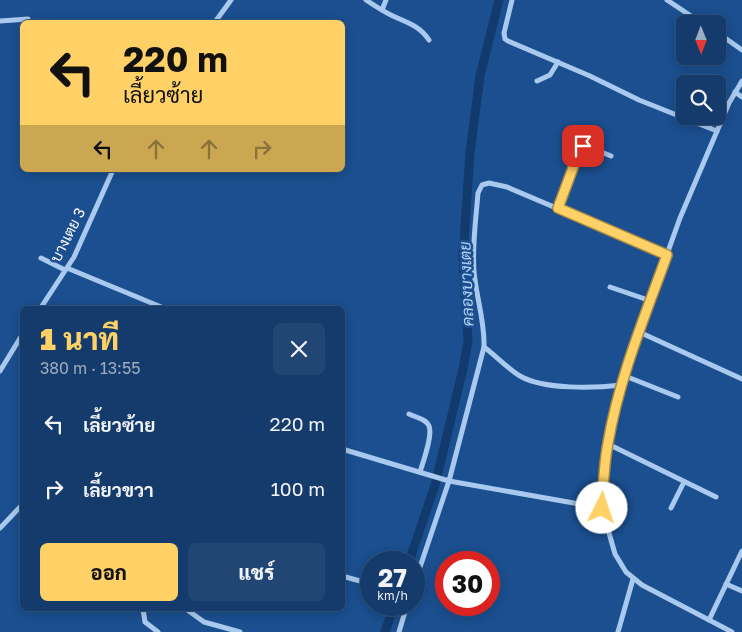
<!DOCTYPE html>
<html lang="th">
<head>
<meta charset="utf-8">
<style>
  :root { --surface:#143b6b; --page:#214673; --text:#f1f3f6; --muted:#9dadc1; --line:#33557e; --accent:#ffd166 }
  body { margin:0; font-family:"Golos Text",Sarabun,sans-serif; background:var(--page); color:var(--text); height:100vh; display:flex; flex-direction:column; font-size:19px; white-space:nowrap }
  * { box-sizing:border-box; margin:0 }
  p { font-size:16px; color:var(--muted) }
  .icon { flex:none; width:28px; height:28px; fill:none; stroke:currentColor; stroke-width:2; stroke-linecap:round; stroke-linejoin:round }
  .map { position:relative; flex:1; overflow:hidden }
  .panel { position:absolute; left:20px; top:306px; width:325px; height:305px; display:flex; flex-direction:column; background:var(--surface); border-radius:8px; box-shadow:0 2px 12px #0003,0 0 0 1px var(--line) }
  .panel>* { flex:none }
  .top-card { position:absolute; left:20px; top:20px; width:325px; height:152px; border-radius:8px; box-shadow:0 2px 12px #0003,0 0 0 1px var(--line); background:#ffd166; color:#111; overflow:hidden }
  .needle { width:32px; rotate:179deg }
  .controls { position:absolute; left:676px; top:15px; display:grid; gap:10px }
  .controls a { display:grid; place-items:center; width:50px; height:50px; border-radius:8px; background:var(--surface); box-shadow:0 2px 12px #0003,0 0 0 1px var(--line); font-size:25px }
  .speed { position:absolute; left:360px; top:551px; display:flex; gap:10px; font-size:25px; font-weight:700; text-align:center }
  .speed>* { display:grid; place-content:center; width:65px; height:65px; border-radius:50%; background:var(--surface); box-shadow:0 2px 12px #0003,0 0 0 1px var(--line); line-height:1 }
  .speed small { font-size:12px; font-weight:400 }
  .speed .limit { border:8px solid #d22; background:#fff; color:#111 }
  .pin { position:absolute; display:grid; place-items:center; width:42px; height:42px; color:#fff; margin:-21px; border-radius:10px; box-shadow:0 2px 8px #0006 }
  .me { position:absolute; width:55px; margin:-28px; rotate:4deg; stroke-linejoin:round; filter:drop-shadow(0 0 4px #0008) }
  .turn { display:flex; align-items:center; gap:18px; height:105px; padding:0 20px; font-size:22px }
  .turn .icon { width:65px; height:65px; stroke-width:2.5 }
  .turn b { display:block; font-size:35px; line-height:42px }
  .lanes { display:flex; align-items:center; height:48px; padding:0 20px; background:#0003; justify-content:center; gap:25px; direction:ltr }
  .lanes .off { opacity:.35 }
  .round { display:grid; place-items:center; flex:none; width:52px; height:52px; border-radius:8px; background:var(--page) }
  .overview { display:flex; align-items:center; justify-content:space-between; height:85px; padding:0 20px }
  h1 { font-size:30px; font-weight:800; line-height:38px; color:var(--accent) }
  .button { display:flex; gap:10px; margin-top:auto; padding:10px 20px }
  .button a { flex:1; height:58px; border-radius:8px; background:var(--accent); color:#111; font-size:20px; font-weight:800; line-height:58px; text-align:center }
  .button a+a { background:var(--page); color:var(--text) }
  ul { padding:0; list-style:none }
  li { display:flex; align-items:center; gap:15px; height:65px; padding:0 20px }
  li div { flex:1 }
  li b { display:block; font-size:19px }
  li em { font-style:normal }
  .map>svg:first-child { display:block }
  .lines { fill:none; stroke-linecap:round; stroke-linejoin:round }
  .canal { stroke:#123a6d; stroke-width:9 }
  .street { stroke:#a9c9ee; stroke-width:5 }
  .route-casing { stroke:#a68842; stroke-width:12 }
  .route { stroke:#ffd166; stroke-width:9 }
  .labels { text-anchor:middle; stroke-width:5; stroke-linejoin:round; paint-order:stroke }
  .street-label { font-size:15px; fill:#fff; stroke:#1b4f8f }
  .water-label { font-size:16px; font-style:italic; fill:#b5d3f5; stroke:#1b4f8f }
</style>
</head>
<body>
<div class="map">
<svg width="742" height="632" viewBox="0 0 742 632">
  <rect width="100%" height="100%" fill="#1b4f8f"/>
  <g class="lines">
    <g class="canal">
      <path d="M409 562 435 485 463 369 468 341 463 256 470 153 480 76 499 0"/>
      <path d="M385 632 394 605"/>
    </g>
    <g class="street">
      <path d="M366 0C375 6 384 12 393 16 408 23 420 26 429 40"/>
      <path d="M512 0 504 33 505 39 508 41 590 76 639 100 717 131"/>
      <path d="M667 0 703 24"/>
      <path d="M382 10 386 0"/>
      <path d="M0 21 28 19"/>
      <path d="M215 22 231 0"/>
      <path d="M718 33 742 50"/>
      <path d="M537 81 550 75 558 62"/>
      <path d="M735 92 742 97"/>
      <path d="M557 208 580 149 583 146H587L611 156"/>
      <path d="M41 258 65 270"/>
      <path d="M67 268 166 309"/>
      <path d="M610 287 651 301"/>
      <path d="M40 309 74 257 113 170"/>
      <path d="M639 332 742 379"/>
      <path d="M484 347C496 356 507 368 520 376 544 390 595 388 622 385"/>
      <path d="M0 371 22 335"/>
      <path d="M625 376 678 397"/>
      <path d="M409 414C415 417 426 419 429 426 433 435 423 462 420 472"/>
      <path d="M608 444 716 497"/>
      <path d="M342 449 449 481 484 347C485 321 476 297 474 271 472 245 476 219 478 193L482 185 489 183 507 187 667 255"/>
      <path d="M671 508 684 482"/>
      <path d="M0 528 22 505"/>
      <path d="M342 576 371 584"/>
      <path d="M726 584 742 591"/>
      <path d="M414 585 449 481 602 508"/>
      <path d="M143 609 145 622 158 632"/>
      <path d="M186 609 204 622 240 632"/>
      <path d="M709 620 742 551"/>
      <path d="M399 632 407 605"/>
      <path d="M618 632 633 579"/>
      <path d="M732 632 642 585 626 572 615 554 602 508 608 444 622 385 642 324 680 218 729 103 742 81"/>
    </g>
  </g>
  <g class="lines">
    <g class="route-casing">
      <path id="route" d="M583 146 580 149 558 208 667 255C645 316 619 378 608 443 604 464 603 487 602 508"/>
    </g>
    <use href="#route" class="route"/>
  </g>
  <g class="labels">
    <g class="street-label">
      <text transform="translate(68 235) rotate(-63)" y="5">บางเตย 3</text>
    </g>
    <g class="water-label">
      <text transform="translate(466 284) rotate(-92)" y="6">คลองบางเตย</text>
    </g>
  </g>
</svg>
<div class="controls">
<a><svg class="needle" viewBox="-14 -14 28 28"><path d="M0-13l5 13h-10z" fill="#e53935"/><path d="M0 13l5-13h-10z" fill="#9dadc1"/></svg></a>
<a><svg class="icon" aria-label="search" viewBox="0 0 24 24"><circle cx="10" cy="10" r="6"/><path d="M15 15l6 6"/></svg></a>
</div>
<div class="speed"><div>27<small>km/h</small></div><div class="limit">30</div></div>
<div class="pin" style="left:583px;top:146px;background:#d93025"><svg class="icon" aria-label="arrive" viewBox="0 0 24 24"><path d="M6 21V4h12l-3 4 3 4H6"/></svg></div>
<svg class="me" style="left:602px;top:508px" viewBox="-20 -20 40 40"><circle r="19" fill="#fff"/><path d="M0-13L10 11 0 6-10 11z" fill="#ffd166"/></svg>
<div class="top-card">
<div class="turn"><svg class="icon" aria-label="left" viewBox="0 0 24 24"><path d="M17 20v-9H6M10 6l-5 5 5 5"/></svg><div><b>220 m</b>เลี้ยวซ้าย</div></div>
<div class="lanes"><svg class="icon" aria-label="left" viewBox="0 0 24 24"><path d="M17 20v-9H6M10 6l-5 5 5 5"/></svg><svg class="icon off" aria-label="ahead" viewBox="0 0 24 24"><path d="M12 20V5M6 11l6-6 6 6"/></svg><svg class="icon off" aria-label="ahead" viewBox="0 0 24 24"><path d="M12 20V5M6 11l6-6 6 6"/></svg><svg class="icon off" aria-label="right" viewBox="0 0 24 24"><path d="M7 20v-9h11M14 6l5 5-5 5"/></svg></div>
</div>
<section class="panel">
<div class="overview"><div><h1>1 นาที</h1><p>380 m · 13:55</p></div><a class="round"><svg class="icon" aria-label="close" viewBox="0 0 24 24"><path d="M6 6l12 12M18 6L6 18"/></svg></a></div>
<ul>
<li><svg class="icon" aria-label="left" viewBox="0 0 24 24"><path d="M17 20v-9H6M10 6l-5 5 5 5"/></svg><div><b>เลี้ยวซ้าย</b></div><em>220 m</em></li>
<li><svg class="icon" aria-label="right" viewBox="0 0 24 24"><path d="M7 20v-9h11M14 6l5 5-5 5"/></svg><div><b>เลี้ยวขวา</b></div><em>100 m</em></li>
</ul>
<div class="button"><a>ออก</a><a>แชร์</a></div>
</section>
</div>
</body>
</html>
